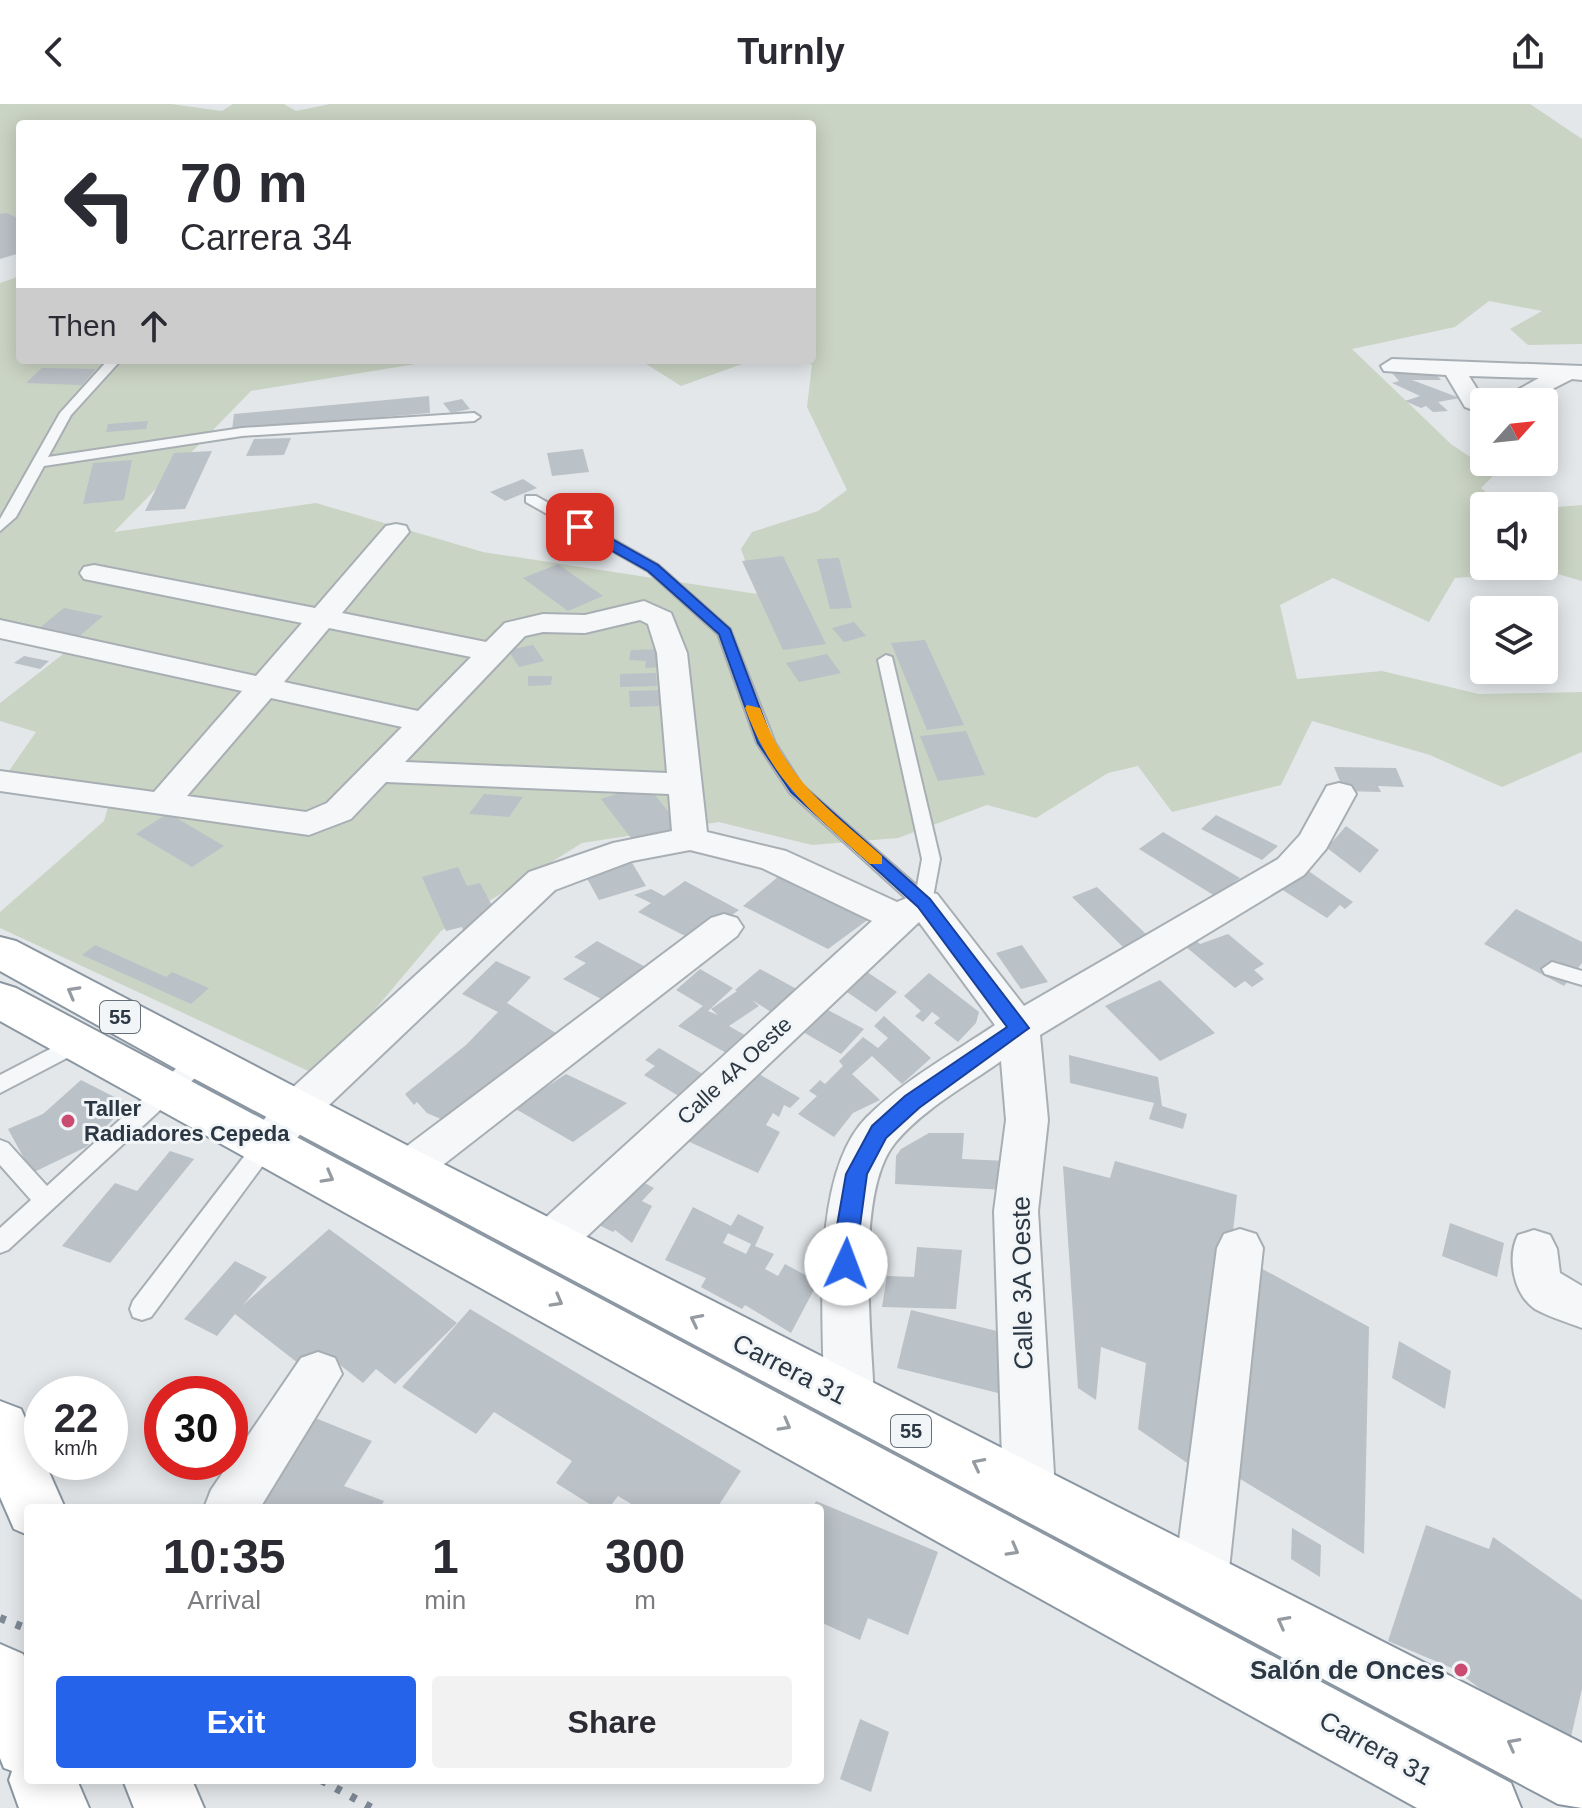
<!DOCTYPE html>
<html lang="en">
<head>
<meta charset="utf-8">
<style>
  :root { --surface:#fff; --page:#f2f2f3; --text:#2b2b33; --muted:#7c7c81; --accent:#2563eb }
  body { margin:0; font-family:Arial,sans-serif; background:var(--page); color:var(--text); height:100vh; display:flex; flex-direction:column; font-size:30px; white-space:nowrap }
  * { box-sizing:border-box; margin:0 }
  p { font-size:26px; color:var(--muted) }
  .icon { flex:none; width:44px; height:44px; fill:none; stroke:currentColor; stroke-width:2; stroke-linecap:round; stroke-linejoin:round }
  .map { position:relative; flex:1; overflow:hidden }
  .details { position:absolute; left:24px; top:1400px; width:800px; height:280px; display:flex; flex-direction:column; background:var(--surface); border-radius:8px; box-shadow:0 4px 20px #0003 }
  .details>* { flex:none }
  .hud { position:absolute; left:16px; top:16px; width:800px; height:244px; border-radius:8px; box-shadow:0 4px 20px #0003; background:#fff; color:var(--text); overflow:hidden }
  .needle { width:52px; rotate:63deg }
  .tools { position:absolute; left:1470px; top:284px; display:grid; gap:16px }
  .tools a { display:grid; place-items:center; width:88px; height:88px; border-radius:8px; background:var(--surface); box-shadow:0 4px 20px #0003; font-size:40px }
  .speed { position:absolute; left:24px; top:1272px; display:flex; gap:16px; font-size:40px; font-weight:700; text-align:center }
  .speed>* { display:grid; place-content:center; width:104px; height:104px; border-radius:50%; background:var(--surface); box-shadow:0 4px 20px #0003; line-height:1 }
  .speed small { font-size:20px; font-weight:400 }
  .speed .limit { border:12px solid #d22; background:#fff; color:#111 }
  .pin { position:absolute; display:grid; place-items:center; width:68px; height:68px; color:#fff; margin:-34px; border-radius:16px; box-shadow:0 4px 12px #0006 }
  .me { position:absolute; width:88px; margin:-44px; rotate:2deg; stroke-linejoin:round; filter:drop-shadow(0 0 6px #0008) }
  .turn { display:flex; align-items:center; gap:28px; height:168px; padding:0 32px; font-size:36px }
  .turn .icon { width:104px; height:104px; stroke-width:2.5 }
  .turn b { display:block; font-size:56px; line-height:68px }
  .then { display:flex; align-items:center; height:76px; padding:0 32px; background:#0003; gap:16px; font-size:30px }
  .eta { display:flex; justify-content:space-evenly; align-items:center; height:136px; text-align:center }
  .eta b { font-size:48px; font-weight:800; line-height:56px }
  .button { display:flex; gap:16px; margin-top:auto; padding:16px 32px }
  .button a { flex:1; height:92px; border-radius:8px; background:var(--accent); color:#fff; font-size:32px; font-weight:800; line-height:92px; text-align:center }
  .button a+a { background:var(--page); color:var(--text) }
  header { display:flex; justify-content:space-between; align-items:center; height:104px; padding:0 32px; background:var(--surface); font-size:36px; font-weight:800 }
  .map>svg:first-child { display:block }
  .green { fill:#cad4c4 }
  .building { fill:#bac1c7; fill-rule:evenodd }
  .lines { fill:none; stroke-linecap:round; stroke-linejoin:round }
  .service-casing { stroke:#a8afb4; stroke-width:4 }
  .minor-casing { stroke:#a8afb4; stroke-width:4 }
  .trunk-casing { stroke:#8a96a1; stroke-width:4 }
  .service { fill:#f5f7f9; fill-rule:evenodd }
  .minor { fill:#f5f7f9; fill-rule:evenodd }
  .trunk { fill:#fff; fill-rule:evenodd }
  .rail { stroke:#7d8894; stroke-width:8; stroke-dasharray:6 11; stroke-linecap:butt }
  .oneway { stroke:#959ba0 }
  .route { fill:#2563eb; stroke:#184099; stroke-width:2 }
  .slow { fill:#f59e0b }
  .poi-dot { fill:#ca4d71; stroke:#f2f5f8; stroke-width:3 }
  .labels { text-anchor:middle; stroke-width:6; stroke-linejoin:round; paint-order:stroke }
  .shield { fill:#f2f5f8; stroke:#677079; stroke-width:2 }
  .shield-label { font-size:20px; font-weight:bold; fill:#2b3742 }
  .street-label { font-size:22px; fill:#2b3742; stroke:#f2f5f8 }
  .poi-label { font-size:22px; font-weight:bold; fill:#2b3742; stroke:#f2f5f8; text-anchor:start }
  .near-street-label { font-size:26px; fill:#2b3742; stroke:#f2f5f8 }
  .near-poi-label { font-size:26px; font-weight:bold; fill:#2b3742; stroke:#f2f5f8; text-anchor:end }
</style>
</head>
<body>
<header><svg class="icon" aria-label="back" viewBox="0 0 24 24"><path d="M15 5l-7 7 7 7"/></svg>Turnly<svg class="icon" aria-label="share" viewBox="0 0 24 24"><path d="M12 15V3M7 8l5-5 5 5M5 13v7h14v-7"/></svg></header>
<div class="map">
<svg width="1582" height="1704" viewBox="0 0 1582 1704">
  <rect width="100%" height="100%" fill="#e3e7ea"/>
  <g class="green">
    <path d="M0 0H171L222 7 233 0H284L296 7 330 0H1530L1582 35V240L1528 241 1510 225 1542 207 1489 197 1455 223 1352 245 1451 340 1495 370 1481 384 1503 402H1484V462H1544V404L1582 401V477L1547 467 1455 474 1429 518 1333 474 1280 501 1297 575 1382 567 1479 590 1582 588V648L1502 683 1430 651 1312 617 1281 681 1172 708 1138 662 1108 669 1036 714 987 701 898 734 812 741 719 718 582 739 441 827 319 972 0 824V808L104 717 111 693 2 677 36 628 0 617V599L67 547 0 529V179L20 172V256H440L251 287 114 428 316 399 483 448 757 490 741 445 752 428 818 407 847 386 807 303 812 261 800 256H812V20H20V117H0Z"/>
    <path d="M640 256H777L742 260 681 282Z"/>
  </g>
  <g class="building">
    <path d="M6 109 20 115V149L0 155V110Z"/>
    <path d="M42 264 96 265 82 281 26 279Z"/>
    <path d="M1434 268 1441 276H1412L1460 294 1438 298 1448 307 1433 308 1426 302 1421 304 1405 297 1420 292 1392 279 1399 277 1392 269Z"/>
    <path d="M429 292 430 309 232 326 234 310Z"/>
    <path d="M462 295 470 305 451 309 443 299Z"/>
    <path d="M148 317 146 325 106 328 108 320Z"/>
    <path d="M291 334 284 351 246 352 254 335Z"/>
    <path d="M583 345 589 368 552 372 547 349Z"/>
    <path d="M212 347 185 405 145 407 174 349Z"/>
    <path d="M132 356 124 396 83 400 93 359Z"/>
    <path d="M523 375 537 384 505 397 490 388Z"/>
    <path d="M783 452 826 540 783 546 742 457Z"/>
    <path d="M839 454 852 504 830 505 817 455Z"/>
    <path d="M558 460 603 492 568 507 523 474Z"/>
    <path d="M64 504 103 512 77 534 37 526Z"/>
    <path d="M854 518 866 532 844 538 832 524Z"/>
    <path d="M925 536 964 621 927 626 891 539Z"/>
    <path d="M533 541 544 557 519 563 508 546Z"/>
    <path d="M667 545 664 563 645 564 646 557 629 556 631 546Z"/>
    <path d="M827 550 841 569 799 578 786 559Z"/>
    <path d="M24 552 49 557 40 565 14 559Z"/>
    <path d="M656 569 657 582 620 583V570Z"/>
    <path d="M528 572H552L551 581 528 582Z"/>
    <path d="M660 586V602L630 603 629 587Z"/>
    <path d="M966 627 985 671 938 677 920 632Z"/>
    <path d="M1334 663 1396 664 1404 683 1378 682 1381 688 1344 687Z"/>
    <path d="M646 680 680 722 634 738 601 695Z"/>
    <path d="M484 690 523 693 509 713 469 710Z"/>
    <path d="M168 709 224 742 192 763 136 730Z"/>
    <path d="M1216 711 1278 742 1262 756 1201 725Z"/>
    <path d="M1346 722 1379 746 1360 769 1327 744Z"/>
    <path d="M1163 728 1240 774 1215 792 1139 745Z"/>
    <path d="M631 757 646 782 599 796 585 771Z"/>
    <path d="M458 763 467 782 480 779 498 813 470 821 472 827 464 829 462 823 446 827 422 773Z"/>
    <path d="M1307 766 1353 798 1345 805 1340 801 1327 814 1281 785Z"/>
    <path d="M785 767 877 809 828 845 743 802Z"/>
    <path d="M685 777 739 806 695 837 638 808 651 799 634 791 651 785 664 792Z"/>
    <path d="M1097 783 1148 832 1123 843 1072 793Z"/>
    <path d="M1516 805 1582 838V859L1564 882 1484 840Z"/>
    <path d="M1228 830 1264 860 1254 866 1264 875 1252 883 1245 877 1235 884 1185 842 1194 835 1200 840Z"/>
    <path d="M597 837 653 867 611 900 563 875 586 859 574 853Z"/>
    <path d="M95 841 166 873 172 868 209 884 191 900 82 851Z"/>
    <path d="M1022 841 1048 878 1021 885 996 849Z"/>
    <path d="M496 857 531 873 507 899 564 934 443 1016 427 1009 417 998 414 1001 405 990 466 941 498 908 462 890Z"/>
    <path d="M700 865 733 884 708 907 718 911 711 905 737 887 735 886 760 865 802 888 776 911 752 896 759 902 729 922 750 934 730 951 678 922 703 902 676 886Z"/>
    <path d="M867 868 897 888 876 908 847 888Z"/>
    <path d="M929 869 979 908 976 919 958 938 934 919 940 914 932 908 923 918 915 912 921 907 904 892Z"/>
    <path d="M1160 876 1215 929 1160 957 1105 902Z"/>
    <path d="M826 905 864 925 841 950 803 928Z"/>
    <path d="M884 912 931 954 902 980 872 952 852 970 880 996 853 1009 834 1033 798 1010 817 992 809 987 820 976 825 980 843 962 839 957 863 933 878 944 888 934 874 922Z"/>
    <path d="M659 944 706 972 682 994 644 971 655 962 645 956Z"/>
    <path d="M1069 951 1158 973 1162 1002 1187 1010 1183 1025 1149 1015 1154 999 1070 979Z"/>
    <path d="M566 970 627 999 573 1038 514 1004Z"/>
    <path d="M759 970 800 994 790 1004 784 1001 779 1013 773 1009 766 1021 780 1028 758 1069 683 1035Z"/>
    <path d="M81 976 128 1000 86 1043 32 1069 8 1025 43 1010Z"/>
    <path d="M929 1029H964L962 1055 1008 1057 1006 1086 895 1080 896 1052 901 1045Z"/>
    <path d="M170 1047 194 1055 110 1159 62 1142 115 1079 137 1087Z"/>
    <path d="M1115 1057 1237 1091 1206 1372 1138 1325 1146 1259 1101 1243 1096 1296 1078 1284 1063 1062 1110 1074Z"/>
    <path d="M635 1074 654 1084 642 1097 652 1102 632 1139 615 1126 613 1128 595 1119Z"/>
    <path d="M693 1103 731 1122 738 1110 764 1123 755 1142 774 1150 765 1165 778 1172 785 1160 818 1178 791 1229 745 1201 742 1205 721 1194 701 1183 706 1174 665 1156ZM728 1129 751 1140 746 1150 723 1139Z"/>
    <path d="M1450 1119 1504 1139 1497 1173 1442 1152Z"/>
    <path d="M329 1125 457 1219 395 1280 376 1265 363 1279 335 1257 317 1274 235 1210 217 1232 184 1215 235 1157 267 1173 243 1201Z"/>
    <path d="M917 1143 962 1146 956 1205 882 1203 887 1172 914 1173Z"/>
    <path d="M1257 1162 1369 1223 1364 1450 1237 1373Z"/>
    <path d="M470 1205 741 1367 717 1404H638L618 1392 609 1404H596L556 1379 572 1357 494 1308 476 1330 402 1283Z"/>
    <path d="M911 1206 1009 1230 998 1289 897 1264Z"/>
    <path d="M1399 1237 1451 1267 1445 1305 1392 1274Z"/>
    <path d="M313 1313 372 1337 344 1382 384 1397 380 1404H253Z"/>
    <path d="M816 1397 938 1448 908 1531 868 1514 860 1536 820 1518V1404H813Z"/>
    <path d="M1426 1421 1489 1445 1493 1433 1582 1496V1585L1567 1650 1454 1565 1388 1537Z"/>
    <path d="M1292 1424 1321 1441 1320 1473 1291 1455Z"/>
    <path d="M860 1615 889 1628 871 1688 840 1675Z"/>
  </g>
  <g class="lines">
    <g class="service-casing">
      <g id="service">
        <path d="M108 256H121L71 311 48 353 242 324 474 309 480 313 474 317 242 332 44 362 16 413 0 427V415L60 309Z"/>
        <path d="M526 392H536L658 461 730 525 775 639 802 681 917 782 922 755 878 556 886 551 892 553 940 755 931 804H917L790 689 757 639 718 530 648 467 526 398Z"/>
        <path d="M1552 858 1582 867V881L1545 870 1542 865Z"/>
        <path d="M79 930 86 932 90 938 86 944 0 989V971Z"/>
        <path d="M199 949 207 951 210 957 207 963 8 1146 0 1149V1124L31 1096 0 1061V1036L8 1039 47 1082 191 951Z"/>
        <path d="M267 1030 275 1033 278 1039 275 1045 151 1213 142 1216 133 1213 130 1205 133 1197 259 1033Z"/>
      </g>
    </g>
    <g class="minor-casing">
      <g id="minor">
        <path d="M1392 255 1582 262V276L1572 275 1527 298H1496L1539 274 1469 272 1482 293 1492 298H1484V310L1465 303 1446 271 1384 267 1381 262Z"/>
        <path d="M396 420 406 422 409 428 342 509 486 538 505 519 543 510 585 511 644 497 671 509 687 549 707 728 786 747 897 798 924 787 937 790 1024 902 1278 755 1300 731 1327 682 1339 679 1351 682 1356 690 1326 745 1304 771 1040 931 1048 1016 1038 1107 1055 1386 1047 1404 1029 1411 1011 1404 1003 1386 994 1107 1006 1016 1001 957C966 982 923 1005 895 1039 854 1089 872 1232 874 1296L867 1312 849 1319 831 1312 824 1296C824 1219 809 1071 867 1013 904 976 952 950 995 921L919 818 565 1153 549 1158 533 1153 526 1139 533 1125 872 817 762 764 690 746 632 757 555 786 309 1020C291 1040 281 1061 252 1051L246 1039 279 996 529 768 613 739 672 727 669 690 386 678 351 715 309 731 0 687V667L154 688 242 587 0 534V516L256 572 302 519 94 477 84 475 80 469 84 463 94 461 315 504 386 422ZM640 516 648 520 657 549 667 669 405 658 525 532 543 528 585 529ZM329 524 471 553 418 607 284 578ZM271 594 402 623 327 699 306 708 187 692Z"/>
        <path d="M724 810 737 814 743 823 737 832 421 1078 406 1084 391 1078 384 1066 391 1054 711 814Z"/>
        <path d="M1240 1125 1256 1130 1263 1144 1228 1475 1220 1494 1201 1502 1182 1494 1174 1475 1217 1144 1224 1130Z"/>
        <path d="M1534 1126 1550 1131 1557 1145 1560 1169 1582 1182V1224C1567 1218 1549 1213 1535 1205 1513 1190 1507 1153 1518 1131Z"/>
        <path d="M318 1248 335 1254 342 1270 260 1404H204L211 1386 301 1254Z"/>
      </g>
    </g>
    <g class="trunk-casing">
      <g id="trunk">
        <path d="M0 833 16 837 412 1044 1582 1639V1704L1558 1700 180 967 0 867Z"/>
        <path d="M0 879 16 884 1511 1679 1521 1704H1417L0 917Z"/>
        <path d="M0 1297 21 1305 65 1404H28V1431L14 1425 0 1393Z"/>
        <path d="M0 1540 23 1550 28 1561V1676H77L89 1704H19L9 1676 12 1667 4 1664 0 1654Z"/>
        <path d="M123 1676H192L204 1704H134Z"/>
      </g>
    </g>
    <use href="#service" class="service"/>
    <use href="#minor" class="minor"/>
    <use href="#trunk" class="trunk"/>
    <g class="rail">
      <path d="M0 1514 28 1525"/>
      <path d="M321 1676 372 1704"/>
    </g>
  </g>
  <defs><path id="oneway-chevron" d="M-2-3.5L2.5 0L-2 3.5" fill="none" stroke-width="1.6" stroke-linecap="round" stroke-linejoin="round" transform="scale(2)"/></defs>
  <g class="oneway">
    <use href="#oneway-chevron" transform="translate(73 888) rotate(-151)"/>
    <use href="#oneway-chevron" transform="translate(328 1073) rotate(29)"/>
    <use href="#oneway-chevron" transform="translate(557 1197) rotate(29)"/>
    <use href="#oneway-chevron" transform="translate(696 1216) rotate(-153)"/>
    <use href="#oneway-chevron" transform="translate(785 1321) rotate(29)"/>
    <use href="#oneway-chevron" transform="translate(978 1360) rotate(-153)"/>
    <use href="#oneway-chevron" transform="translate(1013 1446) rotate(29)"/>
    <use href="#oneway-chevron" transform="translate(1283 1518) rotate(-152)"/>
    <use href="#oneway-chevron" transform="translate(1513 1640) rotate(-152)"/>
  </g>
  <path class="route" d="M575 420H585L658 461 730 525 773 639 802 681 930 795 1029 924 919 1004 886 1034 867 1070 854 1166H839L835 1133 846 1070 872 1022 905 992 1007 923 918 803 791 688 758 639 719 530 648 467 575 426Z"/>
  <path class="slow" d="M747 601 760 604C788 677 825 702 882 752V760H870C813 709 772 678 745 604Z"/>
  <g class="poi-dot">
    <circle cx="68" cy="1017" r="8"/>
    <circle cx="1461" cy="1566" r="8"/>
  </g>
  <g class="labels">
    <g class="shield">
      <rect x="100" y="897" width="40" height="32" rx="6"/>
      <rect x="891" y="1311" width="40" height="32" rx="6"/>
    </g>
    <g class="shield-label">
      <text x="120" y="920">55</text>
      <text x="911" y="1334">55</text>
    </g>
    <g class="street-label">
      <text transform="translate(734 966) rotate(-43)" y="8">Calle 4A Oeste</text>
    </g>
    <g class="poi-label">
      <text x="84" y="1012">Taller<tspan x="84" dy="25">Radiadores Cepeda</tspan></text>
    </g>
    <g class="near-street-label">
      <text transform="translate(1022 1179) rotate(-91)" y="9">Calle 3A Oeste</text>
      <text transform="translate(790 1265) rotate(27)" y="9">Carrera 31</text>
      <text transform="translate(1376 1644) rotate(29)" y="9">Carrera 31</text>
    </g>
    <g class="near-poi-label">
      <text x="1445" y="1575">Salón de Onces</text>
    </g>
  </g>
</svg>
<div class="tools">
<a><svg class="needle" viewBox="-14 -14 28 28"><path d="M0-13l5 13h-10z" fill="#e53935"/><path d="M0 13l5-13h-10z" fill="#7c7c81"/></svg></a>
<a><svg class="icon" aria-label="sound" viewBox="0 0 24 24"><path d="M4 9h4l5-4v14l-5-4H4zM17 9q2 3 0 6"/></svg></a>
<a><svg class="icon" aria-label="layers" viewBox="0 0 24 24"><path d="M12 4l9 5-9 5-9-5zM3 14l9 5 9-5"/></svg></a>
</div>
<div class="speed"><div>22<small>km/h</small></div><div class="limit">30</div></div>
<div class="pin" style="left:580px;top:423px;background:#d93025"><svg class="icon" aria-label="arrive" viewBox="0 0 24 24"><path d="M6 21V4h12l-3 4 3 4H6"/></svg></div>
<svg class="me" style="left:846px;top:1160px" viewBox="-20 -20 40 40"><circle r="19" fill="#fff"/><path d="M0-13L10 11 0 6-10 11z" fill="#2563eb"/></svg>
<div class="hud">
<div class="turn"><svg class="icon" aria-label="left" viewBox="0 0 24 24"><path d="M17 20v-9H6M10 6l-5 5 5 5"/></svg><div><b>70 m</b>Carrera 34</div></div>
<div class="then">Then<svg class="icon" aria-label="ahead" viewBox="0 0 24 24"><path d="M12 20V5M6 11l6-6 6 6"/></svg></div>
</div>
<section class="details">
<div class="eta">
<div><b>10:35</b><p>Arrival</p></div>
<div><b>1</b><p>min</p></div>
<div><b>300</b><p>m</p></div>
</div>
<div class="button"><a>Exit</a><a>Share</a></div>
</section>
</div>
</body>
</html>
